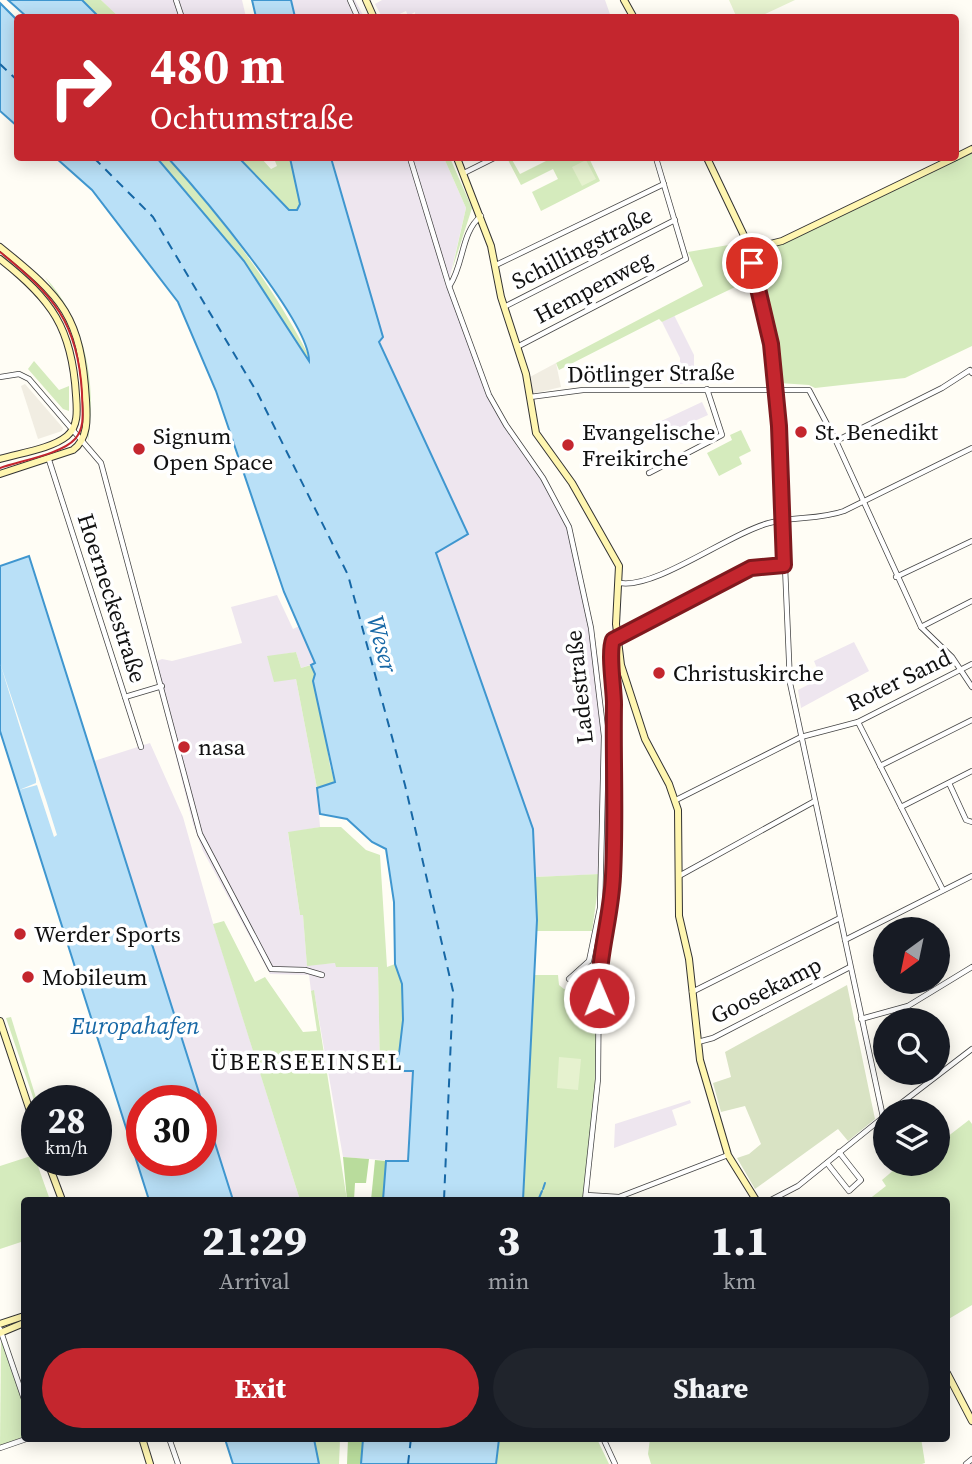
<!DOCTYPE html>
<html lang="en">
<head>
<meta charset="utf-8">
<style>
  :root { --surface:#171b24; --page:#20242c; --text:#f1f3f6; --muted:#9ea1a6; --accent:#c4262e }
  body { margin:0; font-family:"Source Serif 4",serif; background:var(--page); color:var(--text); height:100vh; display:flex; flex-direction:column; font-size:26px; white-space:nowrap }
  * { box-sizing:border-box; margin:0 }
  p { font-size:23px; color:var(--muted) }
  .icon { flex:none; width:38px; height:38px; fill:none; stroke:currentColor; stroke-width:2; stroke-linecap:round; stroke-linejoin:round }
  .map { position:relative; flex:1; overflow:hidden }
  .sheet { position:absolute; left:21px; top:1197px; width:929px; height:245px; display:flex; flex-direction:column; background:var(--surface); border-radius:7px; box-shadow:0 4px 18px #0003 }
  .sheet>* { flex:none }
  .guide { position:absolute; left:14px; top:14px; width:945px; height:147px; border-radius:7px; box-shadow:0 4px 18px #0003; background:#c4262e; color:#fff; overflow:hidden }
  .needle { width:46px; rotate:213deg }
  .tools { position:absolute; left:873px; top:917px; display:grid; gap:14px }
  .tools a { display:grid; place-items:center; width:77px; height:77px; border-radius:50%; background:var(--surface); box-shadow:0 4px 18px #0003; font-size:35px }
  .speed { position:absolute; left:21px; top:1085px; display:flex; gap:14px; font-size:35px; font-weight:700; text-align:center }
  .speed>* { display:grid; place-content:center; width:91px; height:91px; border-radius:50%; background:var(--surface); box-shadow:0 4px 18px #0003; line-height:1 }
  .speed small { font-size:18px; font-weight:400 }
  .speed .limit { border:10px solid #d22; background:#fff; color:#111 }
  .pin { position:absolute; display:grid; place-items:center; width:60px; height:60px; color:#fff; margin:-30px; border:4px solid #fff; border-radius:50%; box-shadow:0 2px 7px #0007 }
  .me { position:absolute; width:77px; margin:-38px; rotate:359deg; stroke-linejoin:round; filter:drop-shadow(0 0 5px #0008) }
  .turn { display:flex; align-items:center; gap:24px; height:147px; padding:0 21px; font-size:32px }
  .turn .icon { width:91px; height:91px; stroke-width:2.5 }
  .turn b { display:block; font-size:49px; line-height:60px }
  .eta { display:flex; justify-content:space-evenly; align-items:center; height:119px; text-align:center }
  .eta b { font-size:42px; font-weight:800; line-height:49px }
  .action { display:flex; gap:14px; margin-top:auto; padding:14px 21px }
  .action a { flex:1; height:80px; border-radius:42px; background:var(--accent); color:#fff; font-size:28px; font-weight:800; line-height:80px; text-align:center }
  .action a+a { background:var(--page); color:var(--text) }
  .map>svg:first-child { display:block }
  .industrial { fill:#eee6ef }
  .green { fill:#d5ebbd }
  .forest { fill:#b9dc9c }
  .cemetery { fill:#d9e3c4 }
  .pitch { fill:#e6f2cf }
  .plaza { fill:#f1ede2 }
  .water { fill:#b9e0f7; stroke:#3f96cf; stroke-width:2; fill-rule:evenodd }
  .pier { fill:#fffdf5 }
  .lines { fill:none; stroke-linecap:round; stroke-linejoin:round }
  .stream { stroke:#3f96cf; stroke-width:2 }
  .ferry { stroke:#1768a6; stroke-width:2; stroke-dasharray:9 7; stroke-linecap:butt }
  .street-casing { stroke:#444; stroke-width:6 }
  .secondary-casing { stroke:#333; stroke-width:8 }
  .street { stroke:#fff; stroke-width:4.5 }
  .secondary { stroke:#fff6b0; stroke-width:6 }
  .tram { stroke:#c4262e; stroke-width:2 }
  .route-casing { stroke:#7f191e; stroke-width:18 }
  .route { stroke:#c4262e; stroke-width:12 }
  .poi-dot { fill:#c4262e; stroke:#fff; stroke-width:2.5 }
  .labels { text-anchor:middle; stroke-width:7; stroke-linejoin:round; paint-order:stroke }
  .street-label { font-size:23px; fill:#111; stroke:#fff }
  .poi-label { font-size:23px; fill:#111; stroke:#fff; text-anchor:start }
  .water-label { font-size:24px; font-style:italic; fill:#1768a6; stroke:#fff }
  .neighbourhood-label { font-size:24px; letter-spacing:2px; fill:#111; stroke:#fff }
</style>
</head>
<body>
<div class="map">
<svg width="972" height="1464" viewBox="0 0 972 1464">
  <rect width="100%" height="100%" fill="#fffdf5"/>
  <g class="industrial">
    <path d="M101 0H242L246 17H119Z"/>
    <path d="M291 0H355L364 17H295Z"/>
    <path d="M382 0H605L611 17 415 18V12L408 16 406 11 393 17H382L375 4Z"/>
    <path d="M332 158H444L466 208 449 281 497 409 543 477 569 528 599 664 607 799 604 874 535 877 533 829 436 552 468 534 379 341Z"/>
    <path d="M674 315 694 355V384H680V358L662 322Z"/>
    <path d="M702 402 708 415 648 442 642 430Z"/>
    <path d="M277 595 293 629 299 626 316 663 301 668 296 652 267 657 296 679 317 788 320 827 288 833 300 915 303 914 307 965 336 963V967H378L380 1071H413L408 1162 343 1157 314 991H311L309 975 270 974 203 851 193 824 152 663 162 659 172 661 242 643 231 607Z"/>
    <path d="M854 642 869 671 801 708 798 690 821 678 814 661Z"/>
    <path d="M150 743 183 817 213 923 300 1200H233L94 761Z"/>
    <path d="M690 1100 691 1103 672 1110 677 1125 614 1148 615 1124Z"/>
  </g>
  <g class="green">
    <path d="M82 0H101L119 17H99Z"/>
    <path d="M972 153V346L905 378 815 388 809 385 779 383 775 339 755 255Z"/>
    <path d="M157 158H168C222 219 270 281 308 354L309 362 244 261Z"/>
    <path d="M239 158H261L271 169 277 166 275 161 280 158H290C294 172 305 196 297 210H289Z"/>
    <path d="M444 158H450L472 208 452 270 466 208Z"/>
    <path d="M507 158H511L520 174 552 158H589L600 181 541 211 532 192 558 179 553 169 521 185Z"/>
    <path d="M740 243 754 278 662 322 659 319 559 370 556 363 703 286 688 252Z"/>
    <path d="M45 277C86 322 97 382 88 442L86 368 82 344 68 312Z"/>
    <path d="M34 361 59 390 69 386V411L63 409 28 369Z"/>
    <path d="M741 430 751 451 739 457 742 464 719 476 707 453 732 440 730 435Z"/>
    <path d="M296 652 301 668 311 665 315 674 330 766 335 782 317 788 296 679 274 682 267 656Z"/>
    <path d="M320 827H341L366 850 380 855 387 967 395 964 402 984 403 1020 399 1054 389 1071H380L378 967H336L335 963 307 966 303 915H300L288 832Z"/>
    <path d="M600 874 592 931H537L535 877Z"/>
    <path d="M224 921 255 982 265 977 303 1032 317 1031 311 991 314 990 347 1200H300L213 924Z"/>
    <path d="M597 964 596 1085 583 1200H523L534 975H558L559 985 564 989 573 987 591 965Z"/>
    <path d="M11 1017 37 1101V1109L6 1018Z"/>
    <path d="M969 1120 972 1124V1305L947 1320V1200H868L886 1186 882 1180 895 1169 891 1164H938V1144Z"/>
    <path d="M34 1155 50 1200H24V1241L0 1249V1166Z"/>
    <path d="M1 1340 24 1407V1437L0 1446Z"/>
    <path d="M499 1438 597 1439 609 1464H496Z"/>
    <path d="M921 1438 925 1463 922 1464H651L648 1454 650 1439Z"/>
    <path d="M314 1439H340L339 1464H319Z"/>
  </g>
  <g class="forest">
    <path d="M343 1157 369 1159 366 1183H355L354 1200H347Z"/>
    <path d="M375 1160 386 1161 383 1200H371Z"/>
    <path d="M348 1439H363L361 1464H347Z"/>
  </g>
  <path class="cemetery" d="M847 985 875 1119 848 1141 838 1129 755 1189 737 1158 749 1154 761 1144 745 1106 721 1112 713 1083 731 1077 725 1052Z"/>
  <g class="pitch">
    <path d="M729 0H795L763 15 737 18Z"/>
    <path d="M586 160 596 179 582 186 572 167Z"/>
    <path d="M559 1057 581 1059 578 1090 557 1088Z"/>
  </g>
  <g class="plaza">
    <path d="M556 363 561 387 532 394 528 378Z"/>
    <path d="M25 384 63 428 62 431 38 439 21 386Z"/>
  </g>
  <g class="water">
    <path d="M8 0H82L99 17H27Z"/>
    <path d="M252 0H291L295 17H256Z"/>
    <path d="M0 3 17 20V126L0 111Z"/>
    <path d="M56 158H157L244 261 309 361C310 322 198 191 168 158H239L289 210H297L300 204 290 158H331L383 337 379 342 468 534 436 553 533 829 537 920 523 1200H383L386 1161H408L413 1071H389L399 1054 403 1020 402 984 395 964 394 902 386 849 372 842 347 819 320 814 317 788 335 782 313 681 315 674 311 665 315 663 284 592 216 391 178 302 92 190Z"/>
    <path d="M29 556 233 1200H149L0 731V566ZM142 1101H201V1160H142Z"/>
    <path d="M225 1439H314L319 1464H233Z"/>
    <path d="M363 1439V1438L499 1439 496 1464H361Z"/>
  </g>
  <path class="pier" d="M0 663 46 800 57 835 54 837 37 785 19 790 36 783V779Z"/>
  <g class="lines">
    <g class="stream">
      <path d="M543 1189 545 1183"/>
      <path d="M542 1191 539 1198 542 1200"/>
    </g>
    <g class="ferry">
      <path d="M0 64 18 81"/>
      <path d="M94 158 153 217 258 394 348 575 405 785 453 991 444 1200"/>
      <path d="M408 1464 411 1438"/>
    </g>
    <g class="street-casing">
      <g id="street">
        <path d="M176 0 182 18"/>
        <path d="M350 0 358 18"/>
        <path d="M617 17V18"/>
        <path d="M410 158 449 286 489 395 506 425 543 478 569 527 591 628 604 736 600 908 589 961 569 979"/>
        <path d="M464 173 494 158"/>
        <path d="M752 247 750 257 769 328 779 426 790 683 883 1117"/>
        <path d="M496 265 664 184"/>
        <path d="M450 285C464 264 461 232 481 216"/>
        <path d="M504 307 675 220"/>
        <path d="M517 347 686 259 656 158"/>
        <path d="M0 377 19 374 29 379 101 463 200 834 271 969 305 970 322 975"/>
        <path d="M530 397 583 390H809L836 441 921 627 952 657 972 687"/>
        <path d="M836 441 942 388 970 370 972 373"/>
        <path d="M49 460 141 747"/>
        <path d="M649 473 722 435 707 389"/>
        <path d="M896 577 972 541"/>
        <path d="M620 583C656 589 728 534 769 523 794 516 819 520 844 511L972 448"/>
        <path d="M921 627 972 601"/>
        <path d="M125 697 162 686"/>
        <path d="M858 722 943 890"/>
        <path d="M880 766 972 720"/>
        <path d="M949 783 966 820 972 822"/>
        <path d="M676 800 801 737 858 722 972 664"/>
        <path d="M901 807 972 771"/>
        <path d="M679 876 815 801"/>
        <path d="M845 940 972 876"/>
        <path d="M692 992 840 918"/>
        <path d="M861 1019 908 1006 972 967"/>
        <path d="M698 1042 713 1038 850 967"/>
        <path d="M891 1111 972 1049"/>
        <path d="M827 1163 849 1191 861 1180 839 1152"/>
        <path d="M586 1195 619 1197 728 1155"/>
        <path d="M585 1200 598 1079 599 962 613 877 617 775 611 646 617 636 650 623 751 568 784 565"/>
        <path d="M771 1200 798 1186 886 1115"/>
        <path d="M0 1329 24 1399"/>
        <path d="M169 1438 178 1464"/>
        <path d="M603 1438 615 1464"/>
        <path d="M0 1448 29 1438"/>
        <path d="M966 1464 972 1459"/>
      </g>
    </g>
    <g class="secondary-casing">
      <g id="secondary">
        <path d="M366 0 374 18"/>
        <path d="M624 0 634 18"/>
        <path d="M956 157 972 149"/>
        <path d="M457 158 491 246 501 297 526 374 536 433 572 483 619 566 616 624 621 665 645 739 669 784 678 810 679 916 689 959 700 1060 728 1155 756 1200"/>
        <path d="M707 158 748 244 755 248 782 241 954 158"/>
        <path d="M0 247C63 298 81 316 86 400 87 417 89 438 73 450L0 474"/>
        <path d="M0 259C52 300 72 328 76 395 77 409 79 426 67 436 51 449 20 453 0 459"/>
        <path d="M0 1021 37 1132"/>
        <path d="M47 1160 62 1200"/>
        <path d="M0 1324 24 1316"/>
        <path d="M0 1333 24 1323"/>
        <path d="M947 1373 972 1421"/>
        <path d="M142 1438 150 1464"/>
      </g>
    </g>
    <use href="#street" class="street"/>
    <use href="#secondary" class="secondary"/>
    <path class="tram" d="M0 252C53 295 78 322 82 393 82 409 86 427 75 439 62 454 19 461 0 468"/>
  </g>
  <g class="lines">
    <g class="route-casing">
      <path id="route" d="M599 998C598 954 611 919 613 876 616 818 613 761 614 704 614 688 608 653 613 640L751 568 784 565 779 426 771 344 752 263"/>
    </g>
    <use href="#route" class="route"/>
  </g>
  <g class="poi-dot">
    <circle cx="801" cy="432" r="7"/>
    <circle cx="568" cy="445" r="7"/>
    <circle cx="139" cy="449" r="7"/>
    <circle cx="659" cy="673" r="7"/>
    <circle cx="184" cy="747" r="7"/>
    <circle cx="20" cy="934" r="7"/>
    <circle cx="28" cy="977" r="7"/>
  </g>
  <g class="labels">
    <g class="street-label">
      <text transform="translate(582 248) rotate(-27)" y="8">Schillingstraße</text>
      <text transform="translate(593 287) rotate(-28)" y="8">Hempenweg</text>
      <text transform="translate(651 373) rotate(-1)" y="8">Dötlinger Straße</text>
      <text transform="translate(112 598) rotate(72)" y="8">Hoerneckestraße</text>
      <text transform="translate(899 680) rotate(-26)" y="8">Roter Sand</text>
      <text transform="translate(579 687) rotate(-96)" y="8">Ladestraße</text>
      <text transform="translate(766 990) rotate(-27)" y="8">Goosekamp</text>
    </g>
    <g class="poi-label">
      <text x="582" y="440">Evangelische<tspan x="582" dy="26">Freikirche</tspan></text>
      <text x="815" y="440">St. Benedikt</text>
      <text x="153" y="444">Signum<tspan x="153" dy="26">Open Space</tspan></text>
      <text x="673" y="681">Christuskirche</text>
      <text x="198" y="755">nasa</text>
      <text x="34" y="942">Werder Sports</text>
      <text x="42" y="985">Mobileum</text>
    </g>
    <g class="water-label">
      <text transform="translate(382 644) rotate(75)" y="8">Weser</text>
      <text x="135" y="1034">Europahafen</text>
    </g>
    <g class="neighbourhood-label">
      <text x="307" y="1070">ÜBERSEEINSEL</text>
    </g>
  </g>
</svg>
<div class="tools">
<a><svg class="needle" viewBox="-14 -14 28 28"><path d="M0-13l5 13h-10z" fill="#e53935"/><path d="M0 13l5-13h-10z" fill="#9ea1a6"/></svg></a>
<a><svg class="icon" aria-label="search" viewBox="0 0 24 24"><circle cx="10" cy="10" r="6"/><path d="M15 15l6 6"/></svg></a>
<a><svg class="icon" aria-label="layers" viewBox="0 0 24 24"><path d="M12 4l9 5-9 5-9-5zM3 14l9 5 9-5"/></svg></a>
</div>
<div class="speed"><div>28<small>km/h</small></div><div class="limit">30</div></div>
<div class="pin" style="left:752px;top:263px;background:#d93025"><svg class="icon" aria-label="arrive" viewBox="0 0 24 24"><path d="M6 21V4h12l-3 4 3 4H6"/></svg></div>
<svg class="me" style="left:599px;top:998px" viewBox="-20 -20 40 40"><circle r="17" fill="#c4262e" stroke="#fff" stroke-width="3"/><path d="M0-11L8 9 0 5-8 9z" fill="#fff"/></svg>
<div class="guide">
<div class="turn"><svg class="icon" aria-label="right" viewBox="0 0 24 24"><path d="M7 20v-9h11M14 6l5 5-5 5"/></svg><div><b>480 m</b>Ochtumstraße</div></div>
</div>
<section class="sheet">
<div class="eta">
<div><b>21:29</b><p>Arrival</p></div>
<div><b>3</b><p>min</p></div>
<div><b>1.1</b><p>km</p></div>
</div>
<div class="action"><a>Exit</a><a>Share</a></div>
</section>
</div>
</body>
</html>
